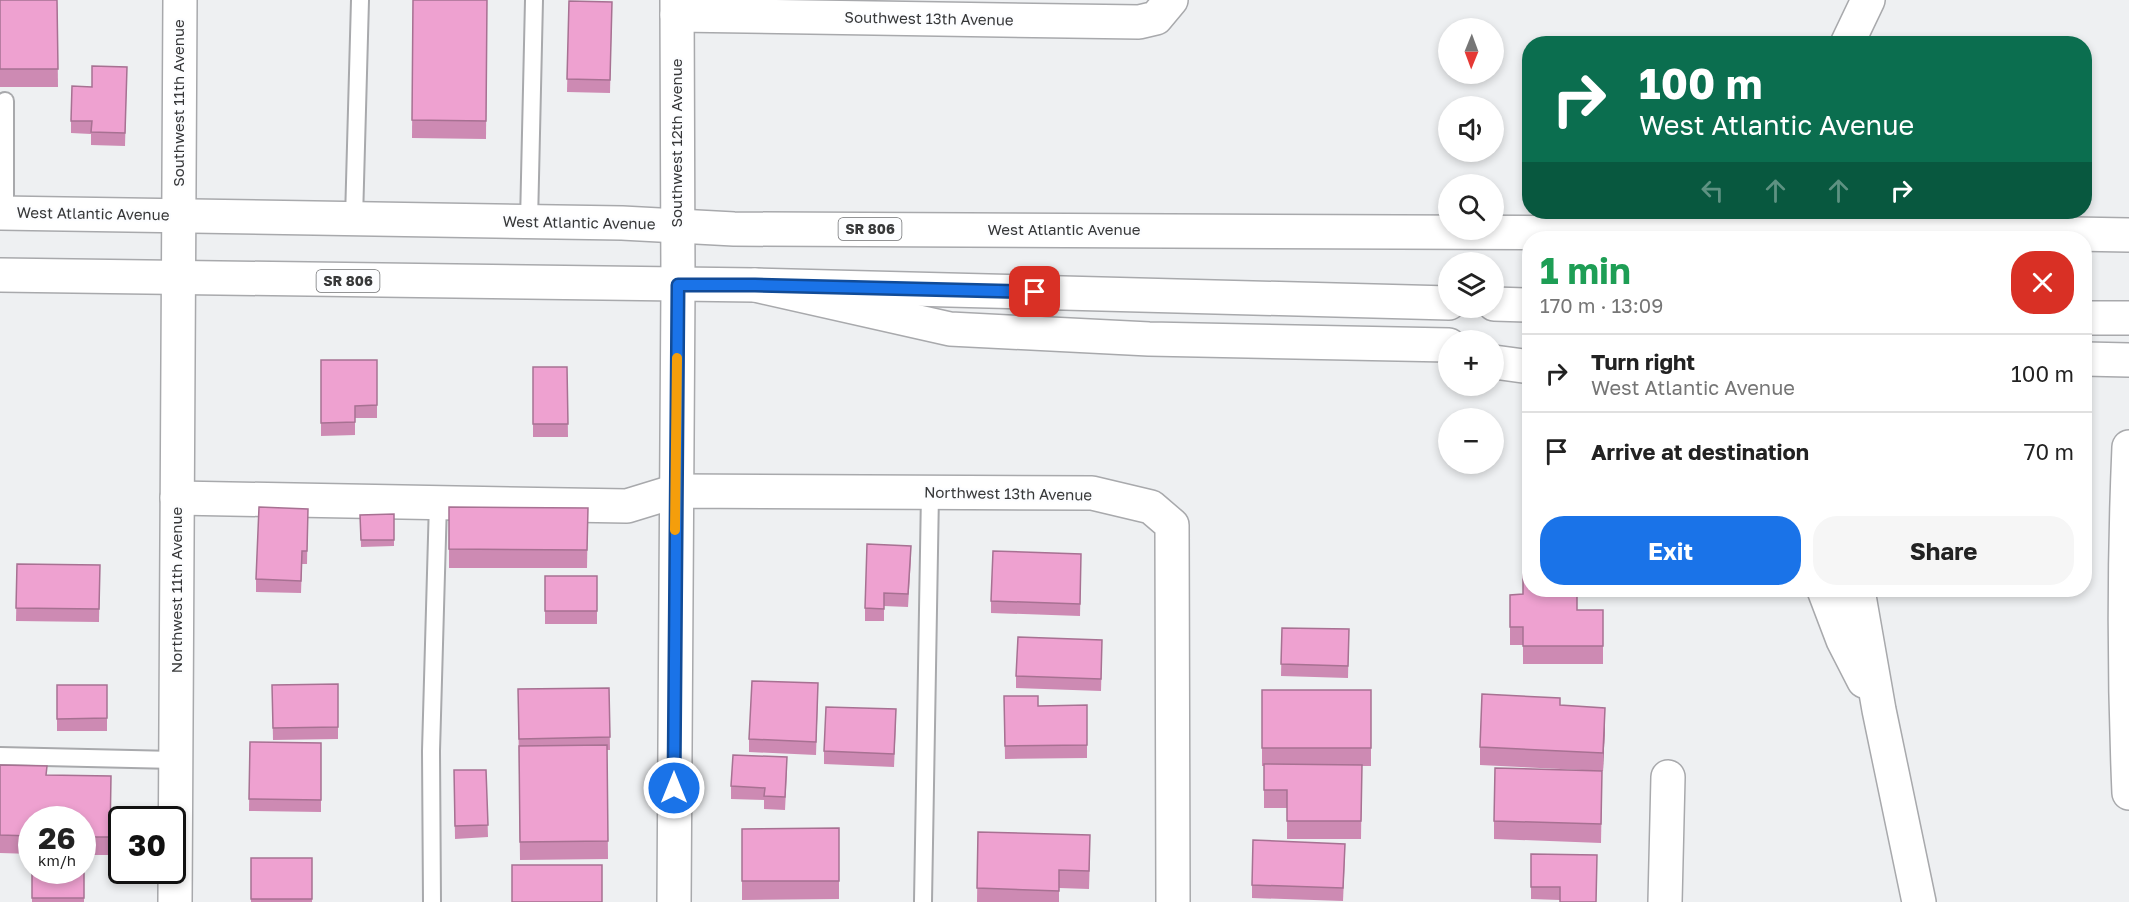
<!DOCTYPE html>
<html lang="en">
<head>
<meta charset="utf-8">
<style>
  :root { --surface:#fff; --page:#f6f6f6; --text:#222; --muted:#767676; --line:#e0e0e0; --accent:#1a73e8 }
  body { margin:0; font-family:"Golos Text",sans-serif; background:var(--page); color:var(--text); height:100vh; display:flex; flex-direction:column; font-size:22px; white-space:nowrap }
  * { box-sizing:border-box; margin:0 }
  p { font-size:20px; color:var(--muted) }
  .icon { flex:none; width:33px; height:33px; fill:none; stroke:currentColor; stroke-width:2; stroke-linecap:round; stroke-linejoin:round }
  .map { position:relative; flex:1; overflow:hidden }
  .drawer { position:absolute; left:1522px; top:231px; width:570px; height:366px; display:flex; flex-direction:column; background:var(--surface); border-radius:24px; box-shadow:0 3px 9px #0003 }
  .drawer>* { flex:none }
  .top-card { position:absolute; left:1522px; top:36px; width:570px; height:183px; border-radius:24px; box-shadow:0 3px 9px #0003; background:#0b6e4f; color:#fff; overflow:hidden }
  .needle { width:39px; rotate:181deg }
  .tools { position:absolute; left:1438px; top:18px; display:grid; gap:12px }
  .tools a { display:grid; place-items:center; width:66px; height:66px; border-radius:50%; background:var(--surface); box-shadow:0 3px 9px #0003; font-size:30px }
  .speed { position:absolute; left:18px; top:806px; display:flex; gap:12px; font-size:30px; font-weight:700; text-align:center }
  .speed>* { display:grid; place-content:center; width:78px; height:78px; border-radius:50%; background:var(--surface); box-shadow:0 3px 9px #0003; line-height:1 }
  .speed small { font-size:15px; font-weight:400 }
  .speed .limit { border:3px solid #111; border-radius:9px; background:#fff; color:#111 }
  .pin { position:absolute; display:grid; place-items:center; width:51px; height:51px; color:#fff; margin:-26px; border-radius:12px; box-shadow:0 3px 9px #0006 }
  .me { position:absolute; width:66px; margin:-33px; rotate:0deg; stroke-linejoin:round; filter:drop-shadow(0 0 4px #0008) }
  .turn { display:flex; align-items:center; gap:21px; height:126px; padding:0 18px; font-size:27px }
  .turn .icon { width:78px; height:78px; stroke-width:2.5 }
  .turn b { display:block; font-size:42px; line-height:51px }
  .lanes { display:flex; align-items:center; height:57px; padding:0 18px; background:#0003; justify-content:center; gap:30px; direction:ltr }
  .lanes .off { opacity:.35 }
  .round { display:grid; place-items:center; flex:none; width:63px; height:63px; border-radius:24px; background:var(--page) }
  .head { display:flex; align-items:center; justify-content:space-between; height:102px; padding:0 18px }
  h1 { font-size:36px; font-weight:700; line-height:45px; color:#1e9e55 }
  .action { display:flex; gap:12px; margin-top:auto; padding:12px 18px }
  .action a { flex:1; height:69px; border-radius:24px; background:var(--accent); color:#fff; font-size:24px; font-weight:700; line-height:69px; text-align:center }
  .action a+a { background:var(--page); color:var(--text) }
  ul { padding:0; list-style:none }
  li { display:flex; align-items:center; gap:18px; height:78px; padding:0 18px; border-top:2px solid var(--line) }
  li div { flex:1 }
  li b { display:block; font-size:22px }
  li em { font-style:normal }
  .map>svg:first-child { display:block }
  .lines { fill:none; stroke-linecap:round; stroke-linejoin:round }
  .lane-casing { stroke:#a8a9ac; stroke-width:20 }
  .street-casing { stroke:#a8a9ac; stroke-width:36 }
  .secondary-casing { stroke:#a8a9ac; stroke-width:36 }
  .primary-casing { stroke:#a8a9ac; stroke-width:36 }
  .highway-casing { stroke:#a8a9ac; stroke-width:36 }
  .lane { stroke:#fff; stroke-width:16 }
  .street { stroke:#fff; stroke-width:33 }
  .secondary { stroke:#fff; stroke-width:33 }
  .primary { stroke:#fff; stroke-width:33 }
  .highway { stroke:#fff; stroke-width:33 }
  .wall { fill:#cd8ab3 }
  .shaded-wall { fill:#a77192 }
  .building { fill:#eea1d0; stroke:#a77192; stroke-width:1.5 }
  .route-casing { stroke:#114b97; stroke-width:15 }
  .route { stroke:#1a73e8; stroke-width:10 }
  .slow { stroke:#f59e0b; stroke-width:10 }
  .labels { text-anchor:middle; stroke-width:4.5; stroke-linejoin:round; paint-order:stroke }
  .shield { fill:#fcfdff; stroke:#727374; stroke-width:1.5 }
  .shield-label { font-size:14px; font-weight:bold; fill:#373839 }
  .street-label { font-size:15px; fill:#373839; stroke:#fcfdff }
</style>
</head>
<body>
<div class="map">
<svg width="2129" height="902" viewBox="0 0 2129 902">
  <rect width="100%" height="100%" fill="#eef0f2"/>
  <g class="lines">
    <g class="lane-casing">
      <g id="lane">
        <path d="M5 213V101"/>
        <path d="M354 219 360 0"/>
        <path d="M529 222 534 0"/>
        <path d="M0 756 175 760"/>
        <path d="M432 902 431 751 438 502"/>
        <path d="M923 902 930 493"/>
      </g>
    </g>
    <g class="street-casing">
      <g id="street">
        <path d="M677 15 1139 22 1156 18 1171 0"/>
        <path d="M177 498 627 506 676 491 1092 493 1151 507 1172 525 1173 902"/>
        <path d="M175 902 180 0"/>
        <path d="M674 902 678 285"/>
        <path d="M1665 902 1668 777"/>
      </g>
    </g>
    <g class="secondary-casing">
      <path id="secondary" d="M677 0 678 285"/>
    </g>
    <g class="primary-casing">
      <g id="primary">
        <path d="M0 213 622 223 734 229 1859 234 1964 232 2129 235"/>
        <path d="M0 275 755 285 1449 303"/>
        <path d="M1494 304 1530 305"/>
        <path d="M2085 318H2129"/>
      </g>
    </g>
    <g class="highway-casing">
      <g id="highway">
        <path d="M1847 44 1868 0"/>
        <path d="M1853 212 1861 238"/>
        <path d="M1635 233 1679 212"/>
        <path d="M1954 238 1964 232"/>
        <path d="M755 285 950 329 1149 339 1449 345"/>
        <path d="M2085 359 2129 360"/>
        <path d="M1494 362 1530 367"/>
        <path d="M2129 447C2124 562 2124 677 2129 793"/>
        <path d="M1824 590 1843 640 1864 681"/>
        <path d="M1858 590 1879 710 1919 902"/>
      </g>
    </g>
    <use href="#lane" class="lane"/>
    <use href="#street" class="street"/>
    <use href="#secondary" class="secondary"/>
    <use href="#primary" class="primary"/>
    <use href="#highway" class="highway"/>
  </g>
  <g class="wall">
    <path d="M0 0H57L58 87H0Z"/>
    <path d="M413 0H487L486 139 412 138Z"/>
    <path d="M569 1 612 2 610 93 567 92Z"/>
    <path d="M127 67 125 146 91 145V134L71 133V121L92 87Z"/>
    <path d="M321 360H377V418H355V435L321 436Z"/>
    <path d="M533 367H567L568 437H533Z"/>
    <path d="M449 507 588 508 587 568H449Z"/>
    <path d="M308 509 307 564H302L301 593 256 592V579Z"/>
    <path d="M394 514V546L361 547 360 515Z"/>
    <path d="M911 558 908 607 884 606V621H865V608Z"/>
    <path d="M17 564 100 565 99 622 16 621Z"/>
    <path d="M1081 567 1080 616 991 613V601Z"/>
    <rect x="545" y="576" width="52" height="48"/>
    <path d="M1510 595 1577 610H1603V664H1523V645H1510Z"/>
    <path d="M1282 628 1349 629 1348 678 1281 676Z"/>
    <path d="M1102 653 1101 691 1016 688V676Z"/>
    <path d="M338 684V739L273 740 272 685Z"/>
    <rect x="57" y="685" width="50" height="46"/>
    <path d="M609 688 610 750H607L608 859 520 860 518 689Z"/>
    <path d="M1262 690H1371V766H1362L1361 839H1287V808H1264V766H1262Z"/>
    <path d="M818 696 816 755 749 752V739Z"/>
    <path d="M1004 696 1038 706 1087 705V758L1005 759Z"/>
    <path d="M1560 705 1605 726 1603 771 1480 765V747Z"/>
    <path d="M896 722 894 767 824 764V751Z"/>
    <path d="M250 742 321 743V812L249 811Z"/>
    <path d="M0 765 47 775 111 776 110 855H82V819H32V854L0 853Z"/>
    <path d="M454 770H486L488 837 455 839Z"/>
    <path d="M787 770 785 810 764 809V800L731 799V786Z"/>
    <path d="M1602 789 1601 843 1494 839V821Z"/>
    <path d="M839 828V899L742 900V829Z"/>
    <path d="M978 832 1090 853 1089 889 1059 888V902H977Z"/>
    <path d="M1531 854 1597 855 1560 900 1531 899Z"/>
    <path d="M84 856V902H32V870Z"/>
    <path d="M1345 856 1343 901 1252 898V885Z"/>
    <rect x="251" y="858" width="61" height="44"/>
  </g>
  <path class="shaded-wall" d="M1605 708V726L1603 771V753Z"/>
  <g class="building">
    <path d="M0 0H57L58 69H0Z"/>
    <path d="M413 0H487L486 121 412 120Z"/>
    <path d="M569 1 612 2 610 80 567 79Z"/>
    <path d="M92 66 127 67 125 133 91 132 92 121H71L72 86 92 87Z"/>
    <path d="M321 360H377V405L355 406V422L321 423Z"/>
    <path d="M533 367H567L568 424H533Z"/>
    <path d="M259 507 308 509 307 551H302L301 581 256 579Z"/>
    <path d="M449 507 588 508 587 550 449 549Z"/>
    <path d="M394 514V540H361L360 515Z"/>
    <path d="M867 544 911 546 908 594 884 593V609L865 608Z"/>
    <path d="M993 551 1081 554 1080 604 991 601Z"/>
    <path d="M17 564 100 565 99 609 16 608Z"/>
    <path d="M1523 564H1530V590H1577V610H1603V646H1523V627H1510V595L1523 594Z"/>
    <rect x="545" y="576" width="52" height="35"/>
    <path d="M1282 628 1349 629 1348 666 1281 664Z"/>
    <path d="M1018 637 1102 640 1101 679 1016 676Z"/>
    <path d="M752 681 818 683 816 742 749 739Z"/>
    <path d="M338 684V727L273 728 272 685Z"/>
    <path d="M57 685H107V718L57 719Z"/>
    <path d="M609 688 610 737 519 739 518 689Z"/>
    <rect x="1262" y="690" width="109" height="58"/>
    <path d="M1482 694 1560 698V705L1605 708 1603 753 1480 747Z"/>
    <path d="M1004 696H1038V706L1087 705V745L1005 746Z"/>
    <path d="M826 707 896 709 894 754 824 751Z"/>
    <path d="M250 742 321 743V800L249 799Z"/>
    <path d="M607 745 608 841 520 842 519 746Z"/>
    <path d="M733 755 787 757 785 797 764 796 765 788 731 786Z"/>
    <path d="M1264 764 1362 765 1361 821H1287V790H1264Z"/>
    <path d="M0 765 47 766 46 775 111 776 110 837H82V819H32V836L0 835Z"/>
    <path d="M1495 768 1602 771 1601 824 1494 821Z"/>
    <path d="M454 770H486L488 825 455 826Z"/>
    <path d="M839 828V881H742V829Z"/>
    <path d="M978 832 1090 835 1089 871 1059 870V891L977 888Z"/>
    <path d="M1253 840 1345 844 1343 888 1252 885Z"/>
    <path d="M1531 854 1597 855 1596 902H1560V887H1531Z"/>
    <path d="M82 856H84V898H32V870H82Z"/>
    <rect x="251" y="858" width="61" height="41"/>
    <rect x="512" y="865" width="90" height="37"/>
  </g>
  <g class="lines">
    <g class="route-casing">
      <path id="route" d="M674 788 678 285H755L1035 292"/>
    </g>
    <use href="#route" class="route"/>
    <path class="slow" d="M675 530 677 358"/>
  </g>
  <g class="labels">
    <g class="shield">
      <rect x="838.5" y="218" width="63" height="22" rx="4.5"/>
      <rect x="316.5" y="270" width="63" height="22" rx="4.5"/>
    </g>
    <g class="shield-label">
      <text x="870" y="234">SR 806</text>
      <text x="348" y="286">SR 806</text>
    </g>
    <g class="street-label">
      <text transform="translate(929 19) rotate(1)" y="5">Southwest 13th Avenue</text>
      <text transform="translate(179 103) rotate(-90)" y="5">Southwest 11th Avenue</text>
      <text transform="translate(677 143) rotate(-90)" y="5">Southwest 12th Avenue</text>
      <text transform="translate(93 214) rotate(1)" y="5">West Atlantic Avenue</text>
      <text transform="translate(579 223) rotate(1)" y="5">West Atlantic Avenue</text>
      <text x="1064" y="235">West Atlantic Avenue</text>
      <text transform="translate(1008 494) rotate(1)" y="5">Northwest 13th Avenue</text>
      <text transform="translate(177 590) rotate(-90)" y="5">Northwest 11th Avenue</text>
    </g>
  </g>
</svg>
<div class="tools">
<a><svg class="needle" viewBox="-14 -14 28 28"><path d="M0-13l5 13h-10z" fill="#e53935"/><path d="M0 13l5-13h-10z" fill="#767676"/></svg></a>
<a><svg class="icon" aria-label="sound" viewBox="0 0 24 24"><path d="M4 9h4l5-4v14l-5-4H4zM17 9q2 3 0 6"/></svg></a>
<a><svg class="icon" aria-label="search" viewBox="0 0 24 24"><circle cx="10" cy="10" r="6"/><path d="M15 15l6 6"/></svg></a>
<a><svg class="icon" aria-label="layers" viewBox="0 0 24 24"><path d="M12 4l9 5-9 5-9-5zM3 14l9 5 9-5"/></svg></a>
<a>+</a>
<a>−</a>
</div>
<div class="speed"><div>26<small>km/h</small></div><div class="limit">30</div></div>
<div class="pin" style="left:1035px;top:292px;background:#d93025"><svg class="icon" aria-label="arrive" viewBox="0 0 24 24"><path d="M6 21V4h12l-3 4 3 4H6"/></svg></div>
<svg class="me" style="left:674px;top:788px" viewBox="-20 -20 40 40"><circle r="17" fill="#1a73e8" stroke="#fff" stroke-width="3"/><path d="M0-11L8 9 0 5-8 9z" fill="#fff"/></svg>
<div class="top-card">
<div class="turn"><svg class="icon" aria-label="right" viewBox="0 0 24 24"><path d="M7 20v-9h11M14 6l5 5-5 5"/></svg><div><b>100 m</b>West Atlantic Avenue</div></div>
<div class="lanes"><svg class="icon off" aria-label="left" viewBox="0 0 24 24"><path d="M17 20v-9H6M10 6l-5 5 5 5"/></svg><svg class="icon off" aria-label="ahead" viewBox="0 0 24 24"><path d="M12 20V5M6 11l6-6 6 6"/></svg><svg class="icon off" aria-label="ahead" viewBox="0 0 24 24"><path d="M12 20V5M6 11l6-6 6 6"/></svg><svg class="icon" aria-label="right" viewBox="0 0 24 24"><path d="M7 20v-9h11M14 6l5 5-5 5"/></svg></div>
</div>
<section class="drawer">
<div class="head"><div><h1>1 min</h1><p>170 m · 13:09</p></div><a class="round" style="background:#d93025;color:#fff"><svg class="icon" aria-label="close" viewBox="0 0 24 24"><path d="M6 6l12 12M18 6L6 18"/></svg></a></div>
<ul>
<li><svg class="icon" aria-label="right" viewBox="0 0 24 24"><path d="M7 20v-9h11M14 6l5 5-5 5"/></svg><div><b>Turn right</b><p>West Atlantic Avenue</p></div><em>100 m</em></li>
<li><svg class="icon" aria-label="arrive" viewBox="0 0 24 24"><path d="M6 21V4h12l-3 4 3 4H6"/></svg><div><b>Arrive at destination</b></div><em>70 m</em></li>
</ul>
<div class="action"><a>Exit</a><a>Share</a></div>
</section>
</div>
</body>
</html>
